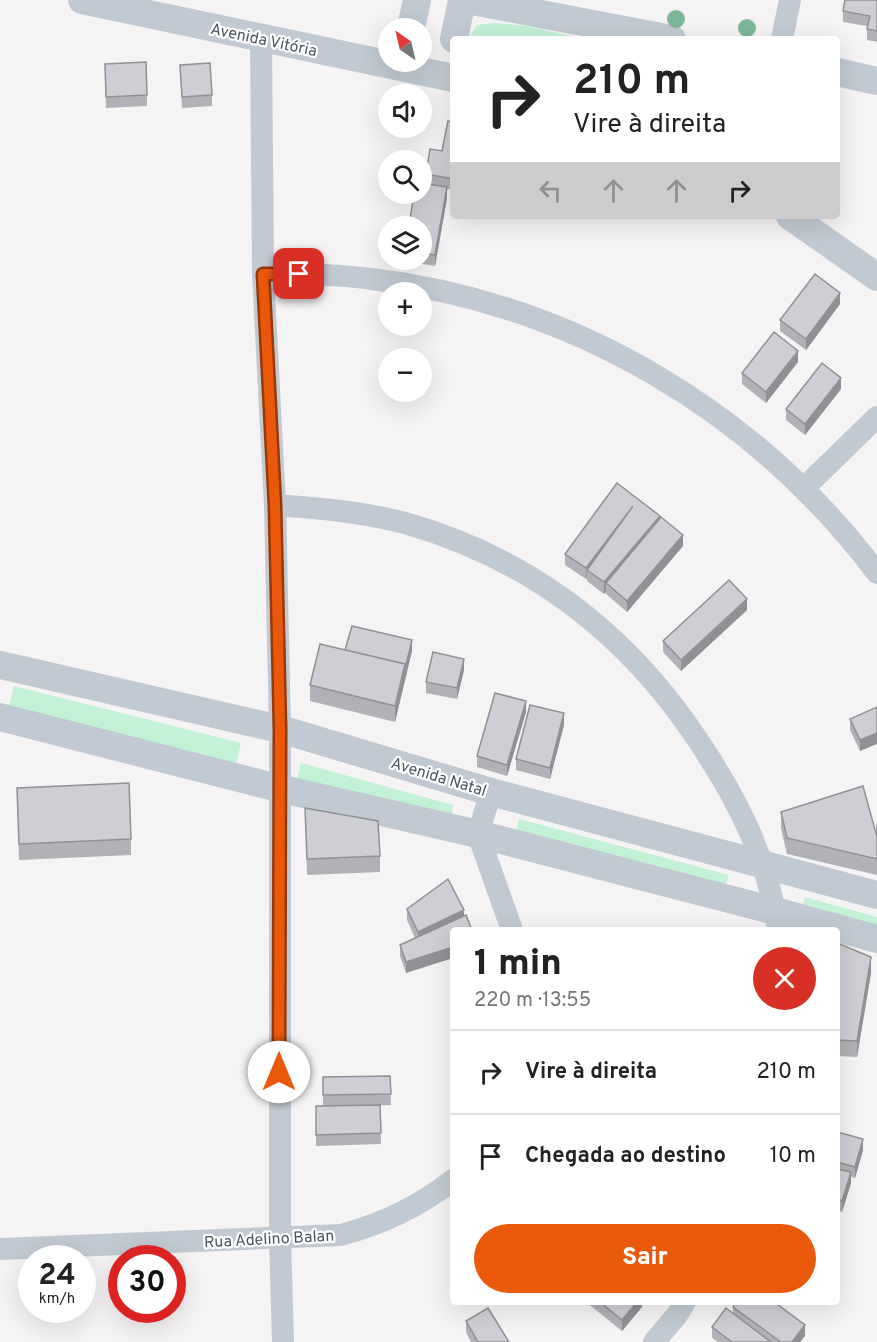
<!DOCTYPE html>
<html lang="pt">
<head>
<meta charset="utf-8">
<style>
  :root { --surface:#fff; --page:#f6f6f6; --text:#222; --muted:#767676; --line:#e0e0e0; --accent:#ea580c }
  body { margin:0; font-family:Overpass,sans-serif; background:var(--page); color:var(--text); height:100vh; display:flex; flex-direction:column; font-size:22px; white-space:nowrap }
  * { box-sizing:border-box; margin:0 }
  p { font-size:20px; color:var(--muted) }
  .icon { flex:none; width:33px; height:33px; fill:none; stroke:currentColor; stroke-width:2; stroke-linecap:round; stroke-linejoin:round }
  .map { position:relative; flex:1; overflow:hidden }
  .drawer { position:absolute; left:450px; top:927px; width:390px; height:378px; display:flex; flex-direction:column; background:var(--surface); border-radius:6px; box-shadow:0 6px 24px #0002 }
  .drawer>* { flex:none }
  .hud { position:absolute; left:450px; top:36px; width:390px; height:183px; border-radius:6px; box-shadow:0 6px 24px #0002; background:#fff; color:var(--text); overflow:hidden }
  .needle { width:39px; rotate:326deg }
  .controls { position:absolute; left:378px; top:18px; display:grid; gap:12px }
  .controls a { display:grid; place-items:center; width:54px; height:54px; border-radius:50%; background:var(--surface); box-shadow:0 6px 24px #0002; font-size:30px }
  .speed { position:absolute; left:18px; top:1245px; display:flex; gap:12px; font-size:30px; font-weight:700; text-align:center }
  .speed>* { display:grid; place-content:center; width:78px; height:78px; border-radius:50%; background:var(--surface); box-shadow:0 6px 24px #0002; line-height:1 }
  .speed small { font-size:15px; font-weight:400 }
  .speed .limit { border:9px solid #d22; background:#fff; color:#111 }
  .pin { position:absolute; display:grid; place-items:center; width:51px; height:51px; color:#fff; margin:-26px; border-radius:12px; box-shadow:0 3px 9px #0006 }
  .me { position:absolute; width:66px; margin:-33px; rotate:0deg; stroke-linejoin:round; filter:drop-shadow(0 0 4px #0008) }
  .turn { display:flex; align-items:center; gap:21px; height:126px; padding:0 24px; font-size:27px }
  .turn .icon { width:78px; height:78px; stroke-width:2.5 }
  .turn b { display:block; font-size:42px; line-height:51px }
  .lanes { display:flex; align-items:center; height:57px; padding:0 24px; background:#0003; justify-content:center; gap:30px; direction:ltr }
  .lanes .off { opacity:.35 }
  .round { display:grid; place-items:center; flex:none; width:63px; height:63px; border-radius:32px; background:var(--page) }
  .overview { display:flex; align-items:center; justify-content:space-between; height:102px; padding:0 24px }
  h1 { font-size:36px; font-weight:800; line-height:45px }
  .cta { display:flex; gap:12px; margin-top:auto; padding:12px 24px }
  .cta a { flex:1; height:69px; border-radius:36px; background:var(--accent); color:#fff; font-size:24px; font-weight:800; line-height:69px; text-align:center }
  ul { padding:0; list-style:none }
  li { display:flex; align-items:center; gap:18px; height:84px; padding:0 24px; border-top:2px solid var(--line) }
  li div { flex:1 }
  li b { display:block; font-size:22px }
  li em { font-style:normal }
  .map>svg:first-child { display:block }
  .green { fill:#c3f1d5 }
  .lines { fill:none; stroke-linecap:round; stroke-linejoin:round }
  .minor { stroke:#c1cad2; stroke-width:22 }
  .tertiary { stroke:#c1cad2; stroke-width:28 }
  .tree { fill:#7bb799 }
  .wall { fill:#b0b2b7 }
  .shaded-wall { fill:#909195 }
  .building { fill:#cdcfd5; stroke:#909195; stroke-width:1.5 }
  .route-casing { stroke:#983908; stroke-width:15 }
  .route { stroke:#ea580c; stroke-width:10 }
  .labels { text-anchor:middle; stroke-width:4.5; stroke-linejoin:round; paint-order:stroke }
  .street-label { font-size:16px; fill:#4a5661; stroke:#fff }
</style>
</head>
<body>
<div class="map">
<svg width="877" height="1342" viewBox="0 0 877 1342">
  <rect width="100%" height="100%" fill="#f5f3f3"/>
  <g class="green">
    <path d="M495 23 528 26 583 39H468L477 25Z"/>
    <path d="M14 686 241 743 236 764 9 706Z"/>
    <path d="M301 763 453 805 451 820 297 781Z"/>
    <path d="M519 819 729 875 724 890 515 834Z"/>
    <path d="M805 897 877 917V934L800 913Z"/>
  </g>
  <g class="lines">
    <g class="minor">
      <path d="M261 38 263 274 275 505 280 729V1238L283 1342"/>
      <path d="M782 39 790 0"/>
      <path d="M263 274C300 274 336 274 372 279 574 304 755 411 877 573"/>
      <path d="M804 488 877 417"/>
      <path d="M275 505C318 508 363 512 405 523 535 560 633 638 705 751 741 806 769 864 778 930"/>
      <path d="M491 792 478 834 512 930"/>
      <path d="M0 1249 341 1235C384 1223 418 1207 453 1180"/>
      <path d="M654 1342 677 1315 685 1302"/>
    </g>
    <g class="tertiary">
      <path d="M82 0 453 78"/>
      <path d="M467 0 672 39"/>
      <path d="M411 28 417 0"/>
      <path d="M454 39 462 0"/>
      <path d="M837 72 877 81"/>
      <path d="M790 216 877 277"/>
      <path d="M0 665 280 729 491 792 877 895"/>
      <path d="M0 717 278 788 478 834 775 911 877 939"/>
    </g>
  </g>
  <g class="tree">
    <circle cx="676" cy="19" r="9"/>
    <circle cx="747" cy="28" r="9"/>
  </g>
  <g class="wall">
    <path d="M877 0V42L867 40V26L843 22V11Z"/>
    <path d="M105 64 147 95V106L106 108Z"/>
    <path d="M180 65 212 95V106L182 108Z"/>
    <path d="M453 122V190L447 189V198L435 266 405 261V260H422V226L426 184V174L442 151Z"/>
    <path d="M840 304 806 350 780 331V320Z"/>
    <path d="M798 362 766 403 742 384V373Z"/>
    <path d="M841 389 805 435 786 420V409Z"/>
    <path d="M660 519 683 546 627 612 606 594V592L604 594 587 581V577L586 579 565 565V554Z"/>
    <path d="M747 610 681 671 663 652V641Z"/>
    <path d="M345 650 412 651 395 722 310 701V685Z"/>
    <path d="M464 670 457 699 426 693V682Z"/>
    <path d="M877 707 860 751 850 730V719Z"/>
    <path d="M526 712 507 776 477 767V756Z"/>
    <path d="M564 725 550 779 516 770V759Z"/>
    <path d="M17 788 131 839V855L19 860Z"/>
    <path d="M305 808 380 856V872L307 875Z"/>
    <path d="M781 812 876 834V824H877V875L787 854 781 828Z"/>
    <path d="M407 909 464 916 406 973 400 956V945L415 938 407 920Z"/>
    <path d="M837 943 871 973 857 1057 837 1056Z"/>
    <path d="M390 1076 391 1105 346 1106 380 1105 381 1144 316 1146V1106H323V1077Z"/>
    <path d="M837 1132 863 1150 855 1178 851 1177V1183L842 1212 837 1210Z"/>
    <path d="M586 1302H642V1307L622 1331Z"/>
    <path d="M733 1307 805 1336 800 1342H718L712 1338V1327L733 1313Z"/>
    <path d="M466 1321 509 1342H471L466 1332Z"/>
  </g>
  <g class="shaded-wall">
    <path d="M447 187V198L435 266V255Z"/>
    <path d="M840 293V304L806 350V339Z"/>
    <path d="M798 351V362L766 403V392Z"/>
    <path d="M841 378V389L805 435V424Z"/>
    <path d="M633 506 587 570V577L586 579V568Z"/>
    <path d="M660 516V528L606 583V592L604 594V582Z"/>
    <path d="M683 535V546L627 612V601Z"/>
    <path d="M747 599V610L681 671V660Z"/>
    <path d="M412 640V651L395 722V706L405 664Z"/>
    <path d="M464 659V670L457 699V688Z"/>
    <path d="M526 701V712L507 776V765Z"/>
    <path d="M564 713V725L550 779V768Z"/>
    <path d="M877 733V744L860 751V740Z"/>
    <path d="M464 910V921L418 943V932Z"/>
    <path d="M453 947V958L406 973V962Z"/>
    <path d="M871 957V973L857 1057V1041Z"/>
    <path d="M863 1139V1150L855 1178V1167Z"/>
    <path d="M851 1172V1183L842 1212V1201Z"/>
    <path d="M637 1302H642V1307L622 1331V1320Z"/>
    <path d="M805 1325V1336L800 1342H792Z"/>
  </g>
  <g class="building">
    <path d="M845 0H877V31L867 29 870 16 843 11Z"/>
    <path d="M146 62 147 95 106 97 105 64Z"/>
    <path d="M210 63 212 95 182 97 180 65Z"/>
    <path d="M448 121 453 122V179L426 174 430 149 442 151Z"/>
    <path d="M422 183 447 187 435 255 422 253V226H409L414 194H422Z"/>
    <path d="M815 274 840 293 806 339 780 320Z"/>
    <path d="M774 332 798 351 766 392 742 373Z"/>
    <path d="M822 363 841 378 805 424 786 409Z"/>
    <path d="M617 483 660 516 604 582 587 570 633 506 586 568 565 554Z"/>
    <path d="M661 517 683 535 627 601 606 583Z"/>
    <path d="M729 580 747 599 681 660 663 641Z"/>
    <path d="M352 626 412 640 405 669V664L345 650Z"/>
    <path d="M320 644 405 664 395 706 310 685Z"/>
    <path d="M433 652 464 659 457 688 426 682Z"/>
    <path d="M495 693 526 701 507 765 477 756Z"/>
    <path d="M530 705 564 713 550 768 516 759Z"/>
    <path d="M877 707V733L860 740 850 719Z"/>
    <path d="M129 783 131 839 19 844 17 788Z"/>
    <path d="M863 786 877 837V859L787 838 781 812Z"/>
    <path d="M305 808 378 821 380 856 307 859Z"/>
    <path d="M448 879 464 910 418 932 407 909Z"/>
    <path d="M466 915 472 930H453V947L406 962 400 945Z"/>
    <path d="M837 943 871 957 857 1041 837 1040Z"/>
    <path d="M390 1076 391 1094 323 1095V1077Z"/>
    <path d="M380 1105 381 1133 316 1135V1106Z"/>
    <path d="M837 1132 863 1139 855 1167 837 1162Z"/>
    <path d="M837 1169 851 1172 842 1201 837 1199Z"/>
    <path d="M600 1302H637L622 1320Z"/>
    <path d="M736 1302H774L805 1325 792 1342H781L733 1307Z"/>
    <path d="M488 1308 509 1342H478L466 1321Z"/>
    <path d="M726 1308 771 1342H732L712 1327Z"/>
  </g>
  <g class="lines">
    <g class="route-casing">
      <path id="route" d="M279 1072 280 729 275 505 263 274H299"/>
    </g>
    <use href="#route" class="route"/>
  </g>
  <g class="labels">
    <g class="street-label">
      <text transform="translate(264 39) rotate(12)" y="6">Avenida Vitória</text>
      <text transform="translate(439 776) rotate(17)" y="6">Avenida Natal</text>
      <text transform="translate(269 1238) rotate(-3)" y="6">Rua Adelino Balan</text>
    </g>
  </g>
</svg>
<div class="controls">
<a><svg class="needle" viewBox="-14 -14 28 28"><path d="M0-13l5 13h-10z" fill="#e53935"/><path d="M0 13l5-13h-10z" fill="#767676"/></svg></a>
<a><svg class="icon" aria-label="sound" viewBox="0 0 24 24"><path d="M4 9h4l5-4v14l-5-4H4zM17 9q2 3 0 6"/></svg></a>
<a><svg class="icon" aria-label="search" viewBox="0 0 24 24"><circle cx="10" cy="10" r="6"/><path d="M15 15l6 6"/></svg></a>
<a><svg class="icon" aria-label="layers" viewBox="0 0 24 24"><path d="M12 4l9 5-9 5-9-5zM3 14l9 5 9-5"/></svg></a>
<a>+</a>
<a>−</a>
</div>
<div class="speed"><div>24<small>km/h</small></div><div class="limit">30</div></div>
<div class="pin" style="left:299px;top:274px;background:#d93025"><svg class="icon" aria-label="arrive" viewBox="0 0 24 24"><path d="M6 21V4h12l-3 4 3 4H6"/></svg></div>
<svg class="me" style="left:279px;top:1072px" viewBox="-20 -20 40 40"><circle r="19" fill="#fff"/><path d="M0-13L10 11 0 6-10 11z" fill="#ea580c"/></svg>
<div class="hud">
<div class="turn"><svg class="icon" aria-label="right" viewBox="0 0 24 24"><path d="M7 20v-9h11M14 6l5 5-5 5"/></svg><div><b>210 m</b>Vire à direita</div></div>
<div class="lanes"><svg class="icon off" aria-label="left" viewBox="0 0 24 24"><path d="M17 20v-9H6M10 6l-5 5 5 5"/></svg><svg class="icon off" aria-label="ahead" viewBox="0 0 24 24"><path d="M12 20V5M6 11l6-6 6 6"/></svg><svg class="icon off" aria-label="ahead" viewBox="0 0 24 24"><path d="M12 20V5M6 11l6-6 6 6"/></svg><svg class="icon" aria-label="right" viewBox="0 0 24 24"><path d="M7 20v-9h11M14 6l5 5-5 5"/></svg></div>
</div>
<section class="drawer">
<div class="overview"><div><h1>1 min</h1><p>220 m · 13:55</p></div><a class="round" style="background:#d93025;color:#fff"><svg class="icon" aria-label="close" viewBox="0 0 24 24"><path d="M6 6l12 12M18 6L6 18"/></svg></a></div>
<ul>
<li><svg class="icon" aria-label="right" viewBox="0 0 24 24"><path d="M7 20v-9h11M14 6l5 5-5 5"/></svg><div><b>Vire à direita</b></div><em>210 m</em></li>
<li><svg class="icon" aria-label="arrive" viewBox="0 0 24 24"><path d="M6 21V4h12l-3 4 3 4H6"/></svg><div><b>Chegada ao destino</b></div><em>10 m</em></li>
</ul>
<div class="cta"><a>Sair</a></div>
</section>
</div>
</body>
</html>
